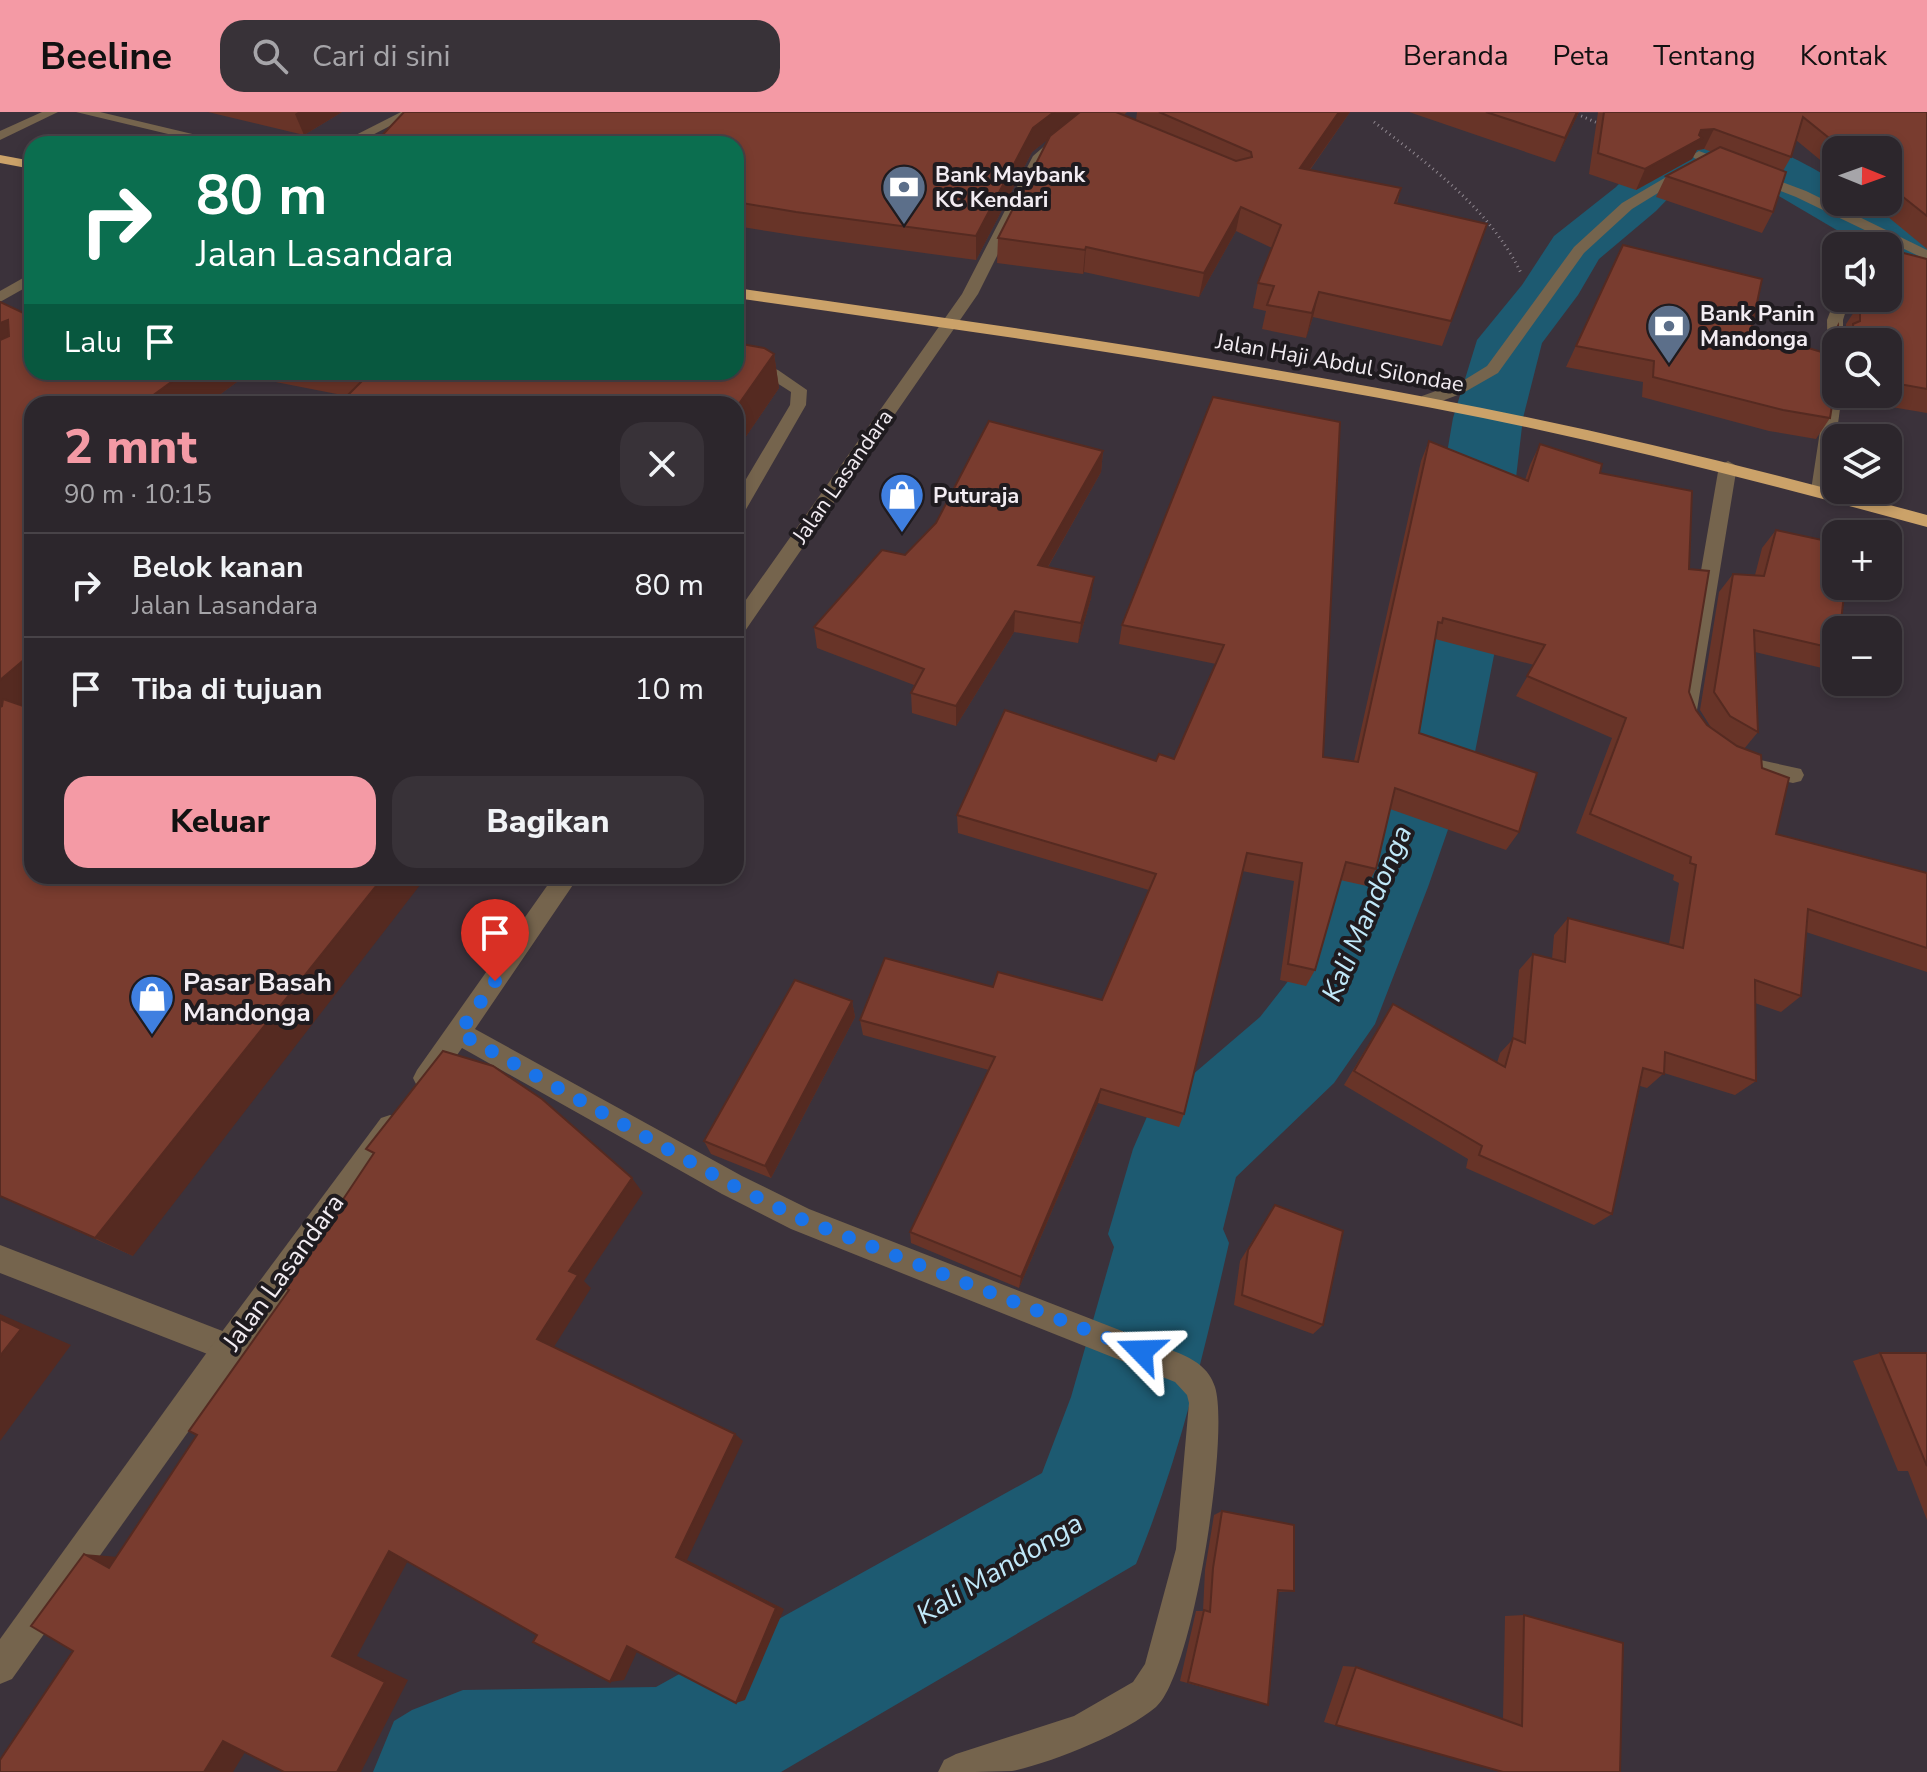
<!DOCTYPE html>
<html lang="id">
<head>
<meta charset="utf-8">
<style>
  :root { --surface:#2c262c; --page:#383238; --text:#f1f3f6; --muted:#a6a5a9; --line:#484348; --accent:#f49aa5 }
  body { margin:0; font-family:"Nunito Sans",sans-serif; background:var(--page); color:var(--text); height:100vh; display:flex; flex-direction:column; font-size:30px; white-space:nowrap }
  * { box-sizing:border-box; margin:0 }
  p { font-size:26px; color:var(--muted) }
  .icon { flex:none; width:44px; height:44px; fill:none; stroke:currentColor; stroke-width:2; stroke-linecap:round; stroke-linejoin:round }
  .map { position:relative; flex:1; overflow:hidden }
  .details { position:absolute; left:24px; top:284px; width:720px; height:488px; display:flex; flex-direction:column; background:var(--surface); border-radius:24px; box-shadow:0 4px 12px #0003,0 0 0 2px var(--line) }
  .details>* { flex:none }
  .hud { position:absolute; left:24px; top:24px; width:720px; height:244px; border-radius:24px; box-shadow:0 4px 12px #0003,0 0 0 2px var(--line); background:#0b6e4f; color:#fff; overflow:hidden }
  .needle { width:52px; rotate:91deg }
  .tools { position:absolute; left:1822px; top:24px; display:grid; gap:16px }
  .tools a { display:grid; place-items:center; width:80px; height:80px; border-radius:16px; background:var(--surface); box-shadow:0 4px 12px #0003,0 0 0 2px var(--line); font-size:40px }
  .pin { position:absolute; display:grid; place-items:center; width:68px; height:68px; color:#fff; margin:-82px -34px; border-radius:50% 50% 50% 0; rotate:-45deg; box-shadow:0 0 8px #0007 }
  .pin .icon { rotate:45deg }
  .me { position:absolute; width:88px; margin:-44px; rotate:292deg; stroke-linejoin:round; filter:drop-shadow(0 0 6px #0008) }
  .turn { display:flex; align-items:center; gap:28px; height:168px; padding:0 40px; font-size:36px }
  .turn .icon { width:104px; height:104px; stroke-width:2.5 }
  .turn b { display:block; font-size:56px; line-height:68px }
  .then { display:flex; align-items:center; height:76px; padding:0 40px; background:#0003; gap:16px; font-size:30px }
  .round { display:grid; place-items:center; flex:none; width:84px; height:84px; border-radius:24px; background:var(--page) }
  .head { display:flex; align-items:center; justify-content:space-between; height:136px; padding:0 40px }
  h1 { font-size:48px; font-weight:800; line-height:60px; color:var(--accent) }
  .action { display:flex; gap:16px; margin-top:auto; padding:16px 40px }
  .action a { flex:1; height:92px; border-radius:24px; background:var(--accent); color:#111; font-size:32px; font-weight:800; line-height:92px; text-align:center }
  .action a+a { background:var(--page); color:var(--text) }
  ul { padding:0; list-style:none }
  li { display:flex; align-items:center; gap:24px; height:104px; padding:0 40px; border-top:2px solid var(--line) }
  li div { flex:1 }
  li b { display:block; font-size:30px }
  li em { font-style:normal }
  header { display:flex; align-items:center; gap:48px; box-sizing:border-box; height:112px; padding:0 40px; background:var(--accent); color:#111 }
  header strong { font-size:38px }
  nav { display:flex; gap:44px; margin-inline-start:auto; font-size:28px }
  .search { width:560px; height:72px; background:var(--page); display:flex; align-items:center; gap:20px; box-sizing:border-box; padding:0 28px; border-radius:24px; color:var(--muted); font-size:30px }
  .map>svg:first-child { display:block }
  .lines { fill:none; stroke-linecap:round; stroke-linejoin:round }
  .river { fill:#1d5a71; fill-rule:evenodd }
  .path { stroke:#8f878f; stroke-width:3; stroke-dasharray:1 4; stroke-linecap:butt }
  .lane { fill:#75644d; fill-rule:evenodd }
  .street { fill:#75644d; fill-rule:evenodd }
  .highway { fill:#cba269; fill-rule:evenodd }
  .wall { fill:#683428 }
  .shaded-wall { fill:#552a21 }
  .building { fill:#793c2f; stroke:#552a21; stroke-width:2 }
  .route { stroke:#1a73e8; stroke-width:14; stroke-dasharray:0 25.2 }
  .labels { text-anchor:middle; stroke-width:8; stroke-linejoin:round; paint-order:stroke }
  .far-poi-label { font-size:22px; font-weight:bold; fill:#f2ecf2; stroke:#1f1b1f; text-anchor:start }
  .far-street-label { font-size:22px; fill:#f2ecf2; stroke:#1f1b1f }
  .poi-label { font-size:26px; font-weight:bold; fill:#f2ecf2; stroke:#1f1b1f; text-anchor:start }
  .street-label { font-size:26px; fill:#f2ecf2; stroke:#1f1b1f }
  .water-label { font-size:28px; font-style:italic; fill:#c0e8f9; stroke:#1f1b1f }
</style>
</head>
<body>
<header>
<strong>Beeline</strong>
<div class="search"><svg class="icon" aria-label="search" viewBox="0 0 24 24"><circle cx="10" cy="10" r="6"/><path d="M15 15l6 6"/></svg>Cari di sini</div>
<nav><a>Beranda</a><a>Peta</a><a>Tentang</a><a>Kontak</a></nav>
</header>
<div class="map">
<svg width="1927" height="1660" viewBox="0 0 1927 1660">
  <rect width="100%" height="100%" fill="#3b323b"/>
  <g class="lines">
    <path class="river" d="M1704 26C1762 26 1787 42 1836 69V90H1873L1899 104 1927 114V152L1888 140V134H1870L1857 130 1738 60 1712 58 1682 72 1656 99 1599 147 1578 183 1542 231 1523 306 1497 528 1475 640 1428 775 1375 912 1334 971 1236 1065 1223 1117 1229 1131C1204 1240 1179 1348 1136 1452L781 1660H373L394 1609 412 1598 463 1578 656 1575 1042 1361 1071 1285 1114 1135 1108 1122 1133 1037 1149 1000 1260 905 1300 854 1334 775 1387 640 1415 528 1453 306 1477 228 1522 173 1554 124 1616 75 1642 48Z"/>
    <g class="path">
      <path d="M1572 0 1600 12"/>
      <path d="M1374 10C1429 53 1490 97 1521 161"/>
    </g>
    <g class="lane">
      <path d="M42 0H58L0 28V19Z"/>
      <path d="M76 0H100L226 30 210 32Z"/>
      <path d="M736 243 778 258 807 278 806 293 745 399 736 405V384L790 293 791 280 766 264 736 254Z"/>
      <path d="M0 1133 238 1225 243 1235 238 1245 228 1250 0 1161Z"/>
    </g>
    <g class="street">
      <path d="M401 0H417L355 32H338Z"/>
      <path d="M1056 24 1068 27 1046 46 978 182 743 522 736 524V502L962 182 1033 44Z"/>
      <path d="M1699 39 1806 79 1927 138V148L1796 85 1694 46 1692 43Z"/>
      <path d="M1685 54 1697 57 1632 97 1584 141 1498 261 1463 281 1434 292H1422L1420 288 1422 284 1461 270 1487 254 1574 135 1622 91Z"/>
      <path d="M32 161V172L0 190V179Z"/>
      <path d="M1836 184 1850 186 1843 208V230H1836V282H1842L1829 378 1820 384 1811 378 1828 267 1827 208Z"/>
      <path d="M1728 349 1737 354 1697 598 1701 611 1697 617H1683L1677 598 1719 354Z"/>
      <path d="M1734 637 1756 647 1801 657 1804 663 1801 669 1793 671C1772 667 1735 665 1723 645L1726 639Z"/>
      <path d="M554 764H579L475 917 742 1064 809 1097 1176 1240C1194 1247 1209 1256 1215 1275 1230 1322 1193 1563 1156 1595 1125 1621 1052 1651 1012 1659 989 1660 961 1660 938 1660L944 1648 956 1642 1074 1604 1133 1570 1145 1552 1176 1437 1189 1291 1187 1283 1175 1270 791 1117 722 1082 462 936 435 974 426 978 417 974 413 966 417 958Z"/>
      <path d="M390 1003 399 1006 403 1015 399 1024 12 1567 0 1572V1527L218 1225 381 1006Z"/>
    </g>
    <g class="highway">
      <path d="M0 43 32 49V57L0 51Z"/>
      <path d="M736 176C986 211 1235 247 1482 296 1632 326 1780 363 1927 403V415C1780 375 1632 336 1483 306 1235 257 986 221 736 186Z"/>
    </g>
  </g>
  <g class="wall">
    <path d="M208 0H342L304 23Z"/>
    <path d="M404 0H1079V1L1080 0H1127L1124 3 1136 8 1137 0H1350L1310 58 1401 76 1397 92 1487 112 1442 234 1313 205 1306 226 1262 217 1266 199 1253 196 1258 171 1272 136 1236 119 1199 185 1084 160 1083 162 997 151 998 126 1048 27 1032 40 976 148 799 124 736 114V32Z"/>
    <path d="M1409 0H1579L1555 50Z"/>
    <path d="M1598 0H1927V137L1870 90H1888V38H1836V61L1796 28 1791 45 1783 59 1773 100 1762 121 1656 85 1666 64 1712 40 1704 37 1697 38 1692 47 1636 78 1589 62Z"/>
    <path d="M1623 133 1751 219 1822 240 1838 214 1830 306 1816 327 1769 319 1642 285 1643 270 1566 255Z"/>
    <path d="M1892 138 1927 147V301L1844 287V282H1888V230H1841L1846 223V212L1860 191 1868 192 1870 186H1888V144Z"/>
    <path d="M0 190 32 260H736L774 242 779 276 736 339V292L347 284 245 264 207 292H32V764L133 1144 0 1084Z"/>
    <path d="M1213 285 1323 645 1354 649 1421 349 1429 329 1525 368 1530 353 1540 332 1600 361 1689 457V580L1696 598 1707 613 1712 617 1700 598 1719 480 1733 462 1755 463 1762 436 1776 418 1836 518V540L1822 556 1755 540 1758 620 1744 637 1762 656 1776 722 1927 761V860L1806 820 1801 884 1781 900 1755 891 1756 969 1735 983 1664 961 1647 976 1640 974 1612 1102 1594 1113 1466 1056 1468 1047 1344 973 1393 892 1497 951 1500 941 1513 927 1519 858 1533 842 1552 847 1554 823 1568 806 1669 832 1679 771 1673 768 1674 763 1576 721 1612 626 1516 584 1534 553 1435 527 1419 621 1519 720 1506 738 1390 697 1376 757 1367 774 1340 768 1315 858 1306 874 1280 868 1294 769 1242 759 1184 1002 1179 1015 1098 991 1019 1176 911 1131 910 1120 989 958 863 923 860 908 993 875 1102 888 1149 778 958 721 957 703 1156 649 1174 647 1216 552 1119 532 1122 513Z"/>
    <path d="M1103 339 1101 360 1048 455 1091 486 1078 531 1014 520 956 614 912 601 911 581 914 573 817 536 814 515 905 443Z"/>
    <path d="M852 889 855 905 771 1066 711 1042 704 1029Z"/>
    <path d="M1275 1093 1323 1213 1313 1222 1234 1193 1240 1149Z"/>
    <path d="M1880 1241H1927V1408L1908 1359H1898L1853 1249Z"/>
    <path d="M1222 1399 1294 1479 1278 1480 1268 1593 1180 1569 1196 1499H1203L1205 1458 1214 1403Z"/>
    <path d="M1524 1503 1620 1660H1501L1324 1610 1343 1554 1356 1555 1503 1607 1505 1504Z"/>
  </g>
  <g class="shaded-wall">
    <path d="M298 0H342L304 23 295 2Z"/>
    <path d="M1054 0H1079L1078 4 1032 40 976 148V124L1033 16Z"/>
    <path d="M1339 0H1350L1294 80 1300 56Z"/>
    <path d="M1577 0H1579L1555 50 1565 26Z"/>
    <path d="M1714 17 1704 37 1697 38 1692 47 1636 78 1645 57 1701 18Z"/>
    <path d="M1241 95 1236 119 1199 185 1204 161Z"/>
    <path d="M1086 135 1084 160 1083 162 1085 138Z"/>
    <path d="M1319 180 1313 205 1306 226 1312 201Z"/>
    <path d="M8 208 32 240 0 256V211Z"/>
    <path d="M774 242 779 276 736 339V296Z"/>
    <path d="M185 260H243L245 264 207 292H141Z"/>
    <path d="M355 260H395L368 288Z"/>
    <path d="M1103 339 1101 360 1037 474 1038 453Z"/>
    <path d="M1094 465 1091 486 1078 531 1081 511Z"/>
    <path d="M1015 499 1014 520 956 614V594Z"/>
    <path d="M32 541V599L0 623V568Z"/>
    <path d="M384 764H427L133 1144 95 1126Z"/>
    <path d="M852 889 855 905 771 1066 765 1054Z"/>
    <path d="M1101 977 1098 991 1019 1176 1021 1165Z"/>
    <path d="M632 1066 643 1081 584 1169 591 1176 552 1238 537 1227 569 1159Z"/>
    <path d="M0 1202 71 1233 0 1329Z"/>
    <path d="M735 1322 743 1329 687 1448 784 1497 745 1588 736 1591 676 1445Z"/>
    <path d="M389 1439 411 1443 357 1544 408 1568 361 1660H337L332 1544Z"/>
    <path d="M84 1442 118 1445 109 1456Z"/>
    <path d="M640 1533 624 1568 610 1570 627 1534Z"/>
    <path d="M254 1625 233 1660H204L223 1629Z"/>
  </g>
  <g class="building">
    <path d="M404 0H1054L1033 16 976 124 796 100 736 90V32H374Z"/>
    <path d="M1080 0H1116L1236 49 1252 45 1251 40 1159 0H1339L1300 56 1401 76 1395 91 1487 112 1451 209 1319 180 1312 201 1267 193 1274 174 1258 171 1281 113 1241 95 1204 161 1086 135 1085 138 998 126 1050 24Z"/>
    <path d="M1486 0H1577L1565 26Z"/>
    <path d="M1604 0H1927V104L1888 73V38H1844L1803 5 1791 45 1714 17 1701 18 1699 23 1702 26 1645 57 1598 41Z"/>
    <path d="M1720 35 1786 60 1773 100 1666 64Z"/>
    <path d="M1623 133 1762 167 1751 219 1825 241 1838 214 1839 230H1836V268L1830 306 1783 298 1653 265 1654 249 1576 234Z"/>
    <path d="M1892 138 1927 147V277L1888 270V230H1854L1853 212 1860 209V191L1876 194 1878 186H1888V152Z"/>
    <path d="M0 190 32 205V260H185L141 292H32V541L0 568V228L9 224 8 208 0 211Z"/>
    <path d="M736 231 764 236 774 242 736 296V292H339L371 260H736Z"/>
    <path d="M1213 285 1340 310 1323 645 1358 650 1429 329 1528 369 1540 332 1602 352 1600 361 1692 379 1689 457 1709 459 1689 580 1696 598 1707 613 1737 634 1761 643 1762 656 1789 666 1776 722 1927 761V836L1808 797 1801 884 1755 868 1756 969 1665 940 1664 962 1643 956 1612 1102 1479 1043 1482 1034 1354 959 1393 892 1505 955 1513 926 1525 931 1533 842 1565 850 1568 806 1683 836 1696 753 1690 751 1691 745 1590 702 1626 606 1527 564 1545 533 1443 506 1442 511 1438 510 1419 621 1537 661 1519 720 1395 676 1376 757 1346 750 1315 858 1288 852 1302 751 1247 741 1184 1002 1101 977 1021 1165 910 1120 995 945 860 908 885 846 993 875 998 860 1102 888 1156 762 957 703 1005 598 1156 649 1159 642 1174 647 1224 533 1122 513Z"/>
    <path d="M989 309 1103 339 1038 453 1094 465 1081 511 1015 499 956 594 911 581 924 557 814 515 882 438 905 443 936 411Z"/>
    <path d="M1776 418 1836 431V474H1845L1840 518H1836V537L1754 518 1758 620 1730 604 1714 580 1733 462 1764 464Z"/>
    <path d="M3 587 32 597V764H384L95 1126 0 1084V595L2 594Z"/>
    <path d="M795 868 852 889 765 1054 704 1029Z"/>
    <path d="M443 939 493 954 542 987 632 1066 569 1159 578 1163 537 1227 735 1322 676 1445 776 1496 736 1591 627 1534 610 1570 533 1530 537 1523 389 1439 332 1544 385 1570 337 1660H284L223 1629 204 1660H0V1648L73 1539 31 1514 84 1442 109 1456 197 1323 189 1319 289 1178 284 1176 374 1041 366 1037Z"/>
    <path d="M1275 1093 1343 1119 1323 1213 1242 1183 1248 1138Z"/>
    <path d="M0 1207 21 1217 0 1244Z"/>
    <path d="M1880 1241H1927V1354Z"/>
    <path d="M1222 1399 1294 1413V1479L1278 1478 1268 1593 1188 1570 1204 1498 1210 1500 1213 1456Z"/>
    <path d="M1524 1503 1623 1531 1620 1660H1503L1336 1613 1356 1555 1522 1614Z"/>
  </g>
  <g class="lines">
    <path class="route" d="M495 869 459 921 732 1073 801 1107 1141 1239"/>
  </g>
  <defs>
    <g id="bank-pin" transform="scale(2.3)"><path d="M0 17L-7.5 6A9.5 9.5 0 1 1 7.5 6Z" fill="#5c6f8a" stroke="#1f1b1f"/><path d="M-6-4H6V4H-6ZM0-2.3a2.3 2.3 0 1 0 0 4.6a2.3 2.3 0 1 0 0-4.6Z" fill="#fff"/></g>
    <g id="shop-pin" transform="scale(2.3)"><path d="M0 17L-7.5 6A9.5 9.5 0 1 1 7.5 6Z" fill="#3f7fe0" stroke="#1f1b1f"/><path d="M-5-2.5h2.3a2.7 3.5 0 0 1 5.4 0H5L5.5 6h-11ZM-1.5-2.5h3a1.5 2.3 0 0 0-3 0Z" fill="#fff"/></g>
  </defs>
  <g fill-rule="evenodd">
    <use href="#bank-pin" x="904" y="75"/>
    <use href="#bank-pin" x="1669" y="214"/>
    <use href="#shop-pin" x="902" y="383"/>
    <use href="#shop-pin" x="152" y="885"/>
  </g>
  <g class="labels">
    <g class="far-poi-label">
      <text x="935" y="70">Bank Maybank<tspan x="935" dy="25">KC Kendari</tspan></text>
      <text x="1700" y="209">Bank Panin<tspan x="1700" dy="25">Mandonga</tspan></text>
      <text x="933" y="391">Puturaja</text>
    </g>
    <g class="far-street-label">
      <text transform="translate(1340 250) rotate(10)" y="8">Jalan Haji Abdul Silondae</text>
      <text transform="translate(842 364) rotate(-55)" y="8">Jalan Lasandara</text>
    </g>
    <g class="poi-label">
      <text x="183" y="879">Pasar Basah<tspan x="183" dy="30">Mandonga</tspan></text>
    </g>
    <g class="street-label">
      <text transform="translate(283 1160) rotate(-54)" y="9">Jalan Lasandara</text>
    </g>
    <g class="water-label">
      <text transform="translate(1366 801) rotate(-67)" y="10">Kali Mandonga</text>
      <text transform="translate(999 1456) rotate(-31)" y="10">Kali Mandonga</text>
    </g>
  </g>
</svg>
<div class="tools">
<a><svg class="needle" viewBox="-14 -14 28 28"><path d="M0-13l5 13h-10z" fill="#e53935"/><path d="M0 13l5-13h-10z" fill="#a6a5a9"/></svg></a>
<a><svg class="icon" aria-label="sound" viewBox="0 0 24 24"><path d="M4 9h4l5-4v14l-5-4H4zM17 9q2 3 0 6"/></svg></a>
<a><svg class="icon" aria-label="search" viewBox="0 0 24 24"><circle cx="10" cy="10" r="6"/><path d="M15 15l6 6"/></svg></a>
<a><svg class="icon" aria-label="layers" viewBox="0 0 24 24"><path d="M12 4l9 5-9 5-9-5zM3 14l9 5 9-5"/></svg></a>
<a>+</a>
<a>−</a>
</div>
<div class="pin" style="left:495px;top:869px;background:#d93025"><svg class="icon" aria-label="arrive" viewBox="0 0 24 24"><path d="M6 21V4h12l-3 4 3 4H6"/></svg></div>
<svg class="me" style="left:1141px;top:1239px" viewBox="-20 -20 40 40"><path d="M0-17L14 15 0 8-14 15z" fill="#1a73e8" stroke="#fff" stroke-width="4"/></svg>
<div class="hud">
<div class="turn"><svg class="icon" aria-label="right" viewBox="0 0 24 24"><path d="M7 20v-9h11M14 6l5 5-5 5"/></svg><div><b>80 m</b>Jalan Lasandara</div></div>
<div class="then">Lalu<svg class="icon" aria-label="arrive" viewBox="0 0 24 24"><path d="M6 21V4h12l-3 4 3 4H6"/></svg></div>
</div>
<section class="details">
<div class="head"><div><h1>2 mnt</h1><p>90 m · 10:15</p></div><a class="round"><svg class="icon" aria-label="close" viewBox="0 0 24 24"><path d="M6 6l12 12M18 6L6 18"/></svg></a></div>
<ul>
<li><svg class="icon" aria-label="right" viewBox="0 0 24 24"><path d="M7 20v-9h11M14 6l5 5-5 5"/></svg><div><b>Belok kanan</b><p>Jalan Lasandara</p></div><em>80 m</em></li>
<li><svg class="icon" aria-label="arrive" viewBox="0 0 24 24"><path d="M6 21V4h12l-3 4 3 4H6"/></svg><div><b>Tiba di tujuan</b></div><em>10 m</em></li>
</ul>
<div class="action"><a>Keluar</a><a>Bagikan</a></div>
</section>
</div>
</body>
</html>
